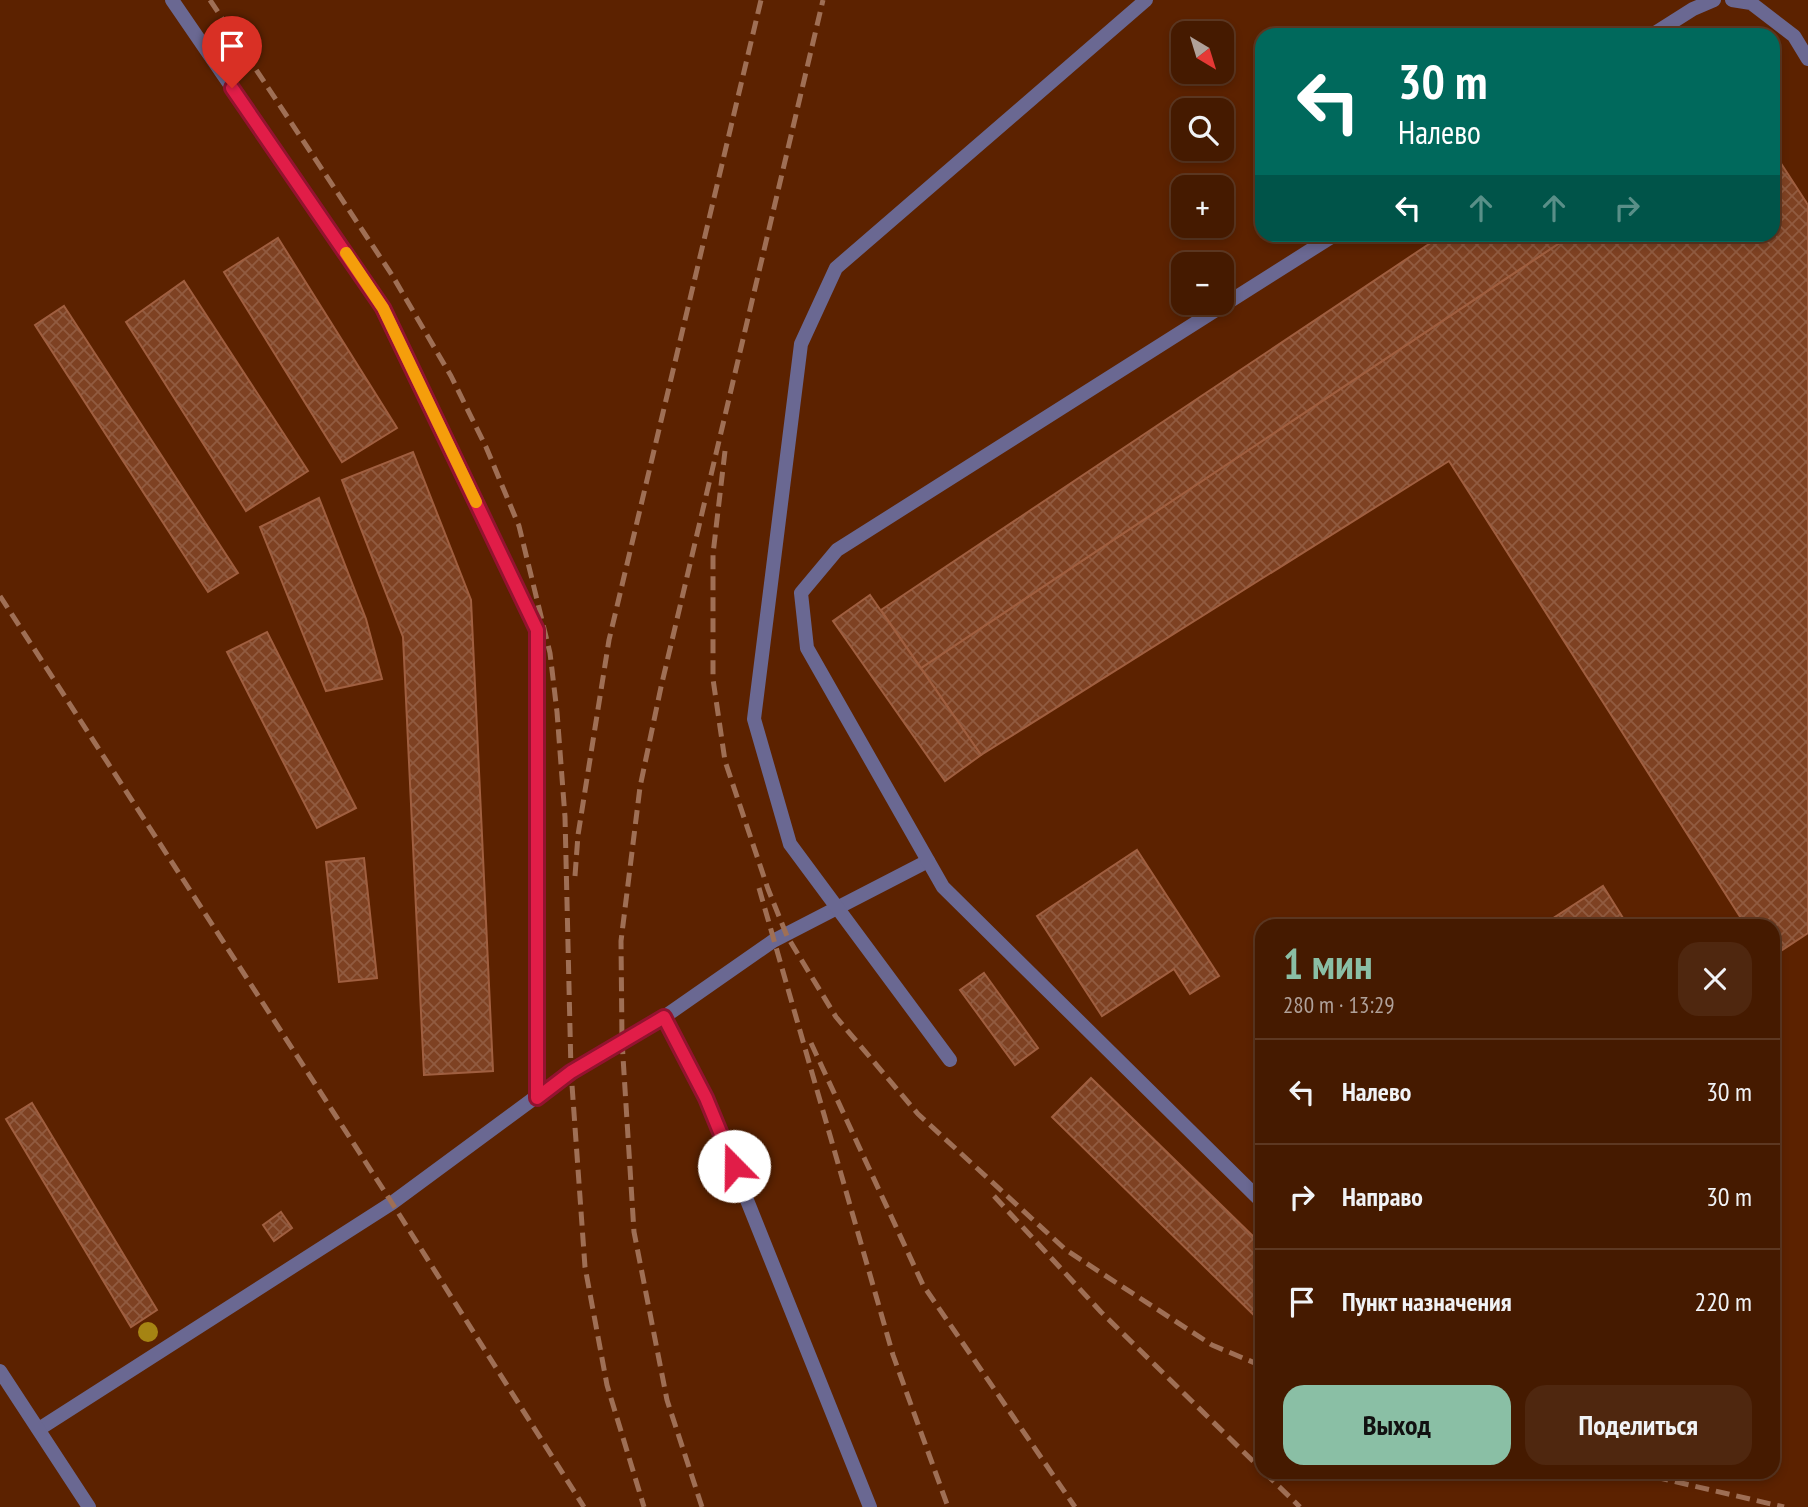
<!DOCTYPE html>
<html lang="ru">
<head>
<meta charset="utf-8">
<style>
  :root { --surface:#451a00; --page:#4f270f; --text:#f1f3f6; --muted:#b0a199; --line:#5d3822; --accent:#8abfa5 }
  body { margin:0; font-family:"PT Sans Narrow",sans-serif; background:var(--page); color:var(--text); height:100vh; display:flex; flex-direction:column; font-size:26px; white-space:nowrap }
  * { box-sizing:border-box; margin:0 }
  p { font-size:23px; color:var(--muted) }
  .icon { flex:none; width:38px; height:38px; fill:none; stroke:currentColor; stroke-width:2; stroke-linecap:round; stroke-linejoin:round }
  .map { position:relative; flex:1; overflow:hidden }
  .drawer { position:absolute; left:1255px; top:919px; width:525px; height:560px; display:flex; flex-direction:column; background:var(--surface); border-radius:21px; box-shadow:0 4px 10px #0003,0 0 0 2px var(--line) }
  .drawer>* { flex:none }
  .banner { position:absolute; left:1255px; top:28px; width:525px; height:214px; border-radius:21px; box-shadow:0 4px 10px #0003,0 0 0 2px var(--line); background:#00695c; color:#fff; overflow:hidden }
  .needle { width:46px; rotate:142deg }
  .tools { position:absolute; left:1171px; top:21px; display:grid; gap:14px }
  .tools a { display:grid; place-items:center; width:63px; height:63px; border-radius:14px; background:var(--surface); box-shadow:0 4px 10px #0003,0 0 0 2px var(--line); font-size:35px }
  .pin { position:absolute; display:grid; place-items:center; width:60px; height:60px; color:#fff; margin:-72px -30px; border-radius:50% 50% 50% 0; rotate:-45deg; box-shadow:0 0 7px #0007 }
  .pin .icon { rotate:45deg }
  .me { position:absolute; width:77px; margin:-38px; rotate:338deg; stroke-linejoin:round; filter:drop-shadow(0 0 5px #0008) }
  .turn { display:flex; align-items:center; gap:24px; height:147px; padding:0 28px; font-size:32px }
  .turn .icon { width:91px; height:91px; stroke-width:2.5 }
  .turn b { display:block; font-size:49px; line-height:60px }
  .lanes { display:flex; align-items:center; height:66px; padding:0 28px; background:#0003; justify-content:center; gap:35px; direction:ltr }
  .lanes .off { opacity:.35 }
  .round { display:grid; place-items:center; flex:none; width:74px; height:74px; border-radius:21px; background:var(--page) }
  .head { display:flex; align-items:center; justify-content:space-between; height:119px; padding:0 28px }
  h1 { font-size:42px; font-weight:700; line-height:52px; color:var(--accent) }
  .cta { display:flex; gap:14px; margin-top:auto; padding:14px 28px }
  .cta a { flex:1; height:80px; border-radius:21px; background:var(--accent); color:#111; font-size:28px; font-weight:700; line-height:80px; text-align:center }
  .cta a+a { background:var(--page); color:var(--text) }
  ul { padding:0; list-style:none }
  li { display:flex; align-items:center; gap:21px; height:105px; padding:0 28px; border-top:2px solid var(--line) }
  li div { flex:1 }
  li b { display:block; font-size:26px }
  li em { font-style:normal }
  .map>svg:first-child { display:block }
  .building { fill:url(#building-cross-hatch); stroke:#a05f40; stroke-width:2 }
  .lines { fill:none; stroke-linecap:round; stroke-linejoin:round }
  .service { stroke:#6a6892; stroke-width:14 }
  .minor { stroke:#6a6892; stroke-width:14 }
  .tertiary { stroke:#6a6892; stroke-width:14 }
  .rail { stroke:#9f6f55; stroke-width:5; stroke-dasharray:14 7; stroke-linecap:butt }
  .tree { fill:#a58413 }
  .route-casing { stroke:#92132f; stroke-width:18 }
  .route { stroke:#e11d48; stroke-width:12 }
  .slow { stroke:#f59e0b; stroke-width:12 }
</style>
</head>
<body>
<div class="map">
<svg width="1808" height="1507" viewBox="0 0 1808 1507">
  <defs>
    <pattern id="building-cross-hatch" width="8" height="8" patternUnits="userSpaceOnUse" patternTransform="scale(1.75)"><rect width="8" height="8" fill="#7e4122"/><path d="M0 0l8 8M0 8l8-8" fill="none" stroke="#915b40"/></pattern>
  </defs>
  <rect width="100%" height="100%" fill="#5c2200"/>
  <g class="building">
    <path d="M1773 151 1808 205V933L1773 956V926H1746L1449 461 981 755 921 668 1573 234H1773Z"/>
    <path d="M1444 234H1573L921 668 881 610Z"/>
    <path d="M278 238 397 428 342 462 224 272Z"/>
    <path d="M184 281 308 471 246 511 126 322Z"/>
    <path d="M64 306 238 573 208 592 35 325Z"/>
    <path d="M413 452 471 600 493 1071 424 1075 403 637 342 480Z"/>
    <path d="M319 498 366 619 382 679 326 691 260 527Z"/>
    <path d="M870 595 981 755 945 781 833 621Z"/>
    <path d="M267 632 356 808 317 828 227 652Z"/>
    <path d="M1137 850 1219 976 1190 994 1174 969 1102 1016 1037 916Z"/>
    <path d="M364 858 377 978 339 982 326 862Z"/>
    <path d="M1603 886 1628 926H1541Z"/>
    <path d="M984 973 1038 1048 1015 1065 960 990Z"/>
    <path d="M1091 1078 1262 1245V1323L1052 1117Z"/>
    <path d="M32 1103 157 1310 131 1327 6 1119Z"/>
    <path d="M281 1212 292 1228 274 1241 263 1225Z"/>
  </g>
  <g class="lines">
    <g class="service">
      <path d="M1732 0 1751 3 1794 36 1808 59"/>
      <path d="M1652 35 1693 9 1714 0"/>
      <path d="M664 1017 773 941 928 861"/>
      <path d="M950 1060 790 844 754 719 801 344 836 268 1146 0"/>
      <path d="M1773 1162 1775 1161"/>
      <path d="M1262 1202 943 887 807 648 801 593 837 550 1336 234"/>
      <path d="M39 1429 392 1203 571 1071 664 1017 706 1098 870 1507"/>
    </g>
    <path class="minor" d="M172 0 383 308 537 630V1098"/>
    <path class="tertiary" d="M0 1371 89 1507"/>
    <g class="rail">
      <path d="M210 0 392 275 451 376 486 447 519 526 550 653 557 712 565 817 571 1071 585 1267 607 1385 644 1507"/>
      <path d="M725 451 713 554V679L725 761 768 889 787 936 836 1017 918 1114 1066 1250 1212 1345 1262 1366"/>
      <path d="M0 596 392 1203 584 1507"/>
      <path d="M575 876 578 835 609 640 761 0"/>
      <path d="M759 888 893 1355 948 1507"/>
      <path d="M811 1043 923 1285 1075 1507"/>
      <path d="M994 1196 1101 1312 1262 1470"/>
      <path d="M1264 1472 1300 1507"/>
      <path d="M1634 1472 1784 1507"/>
      <path d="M702 1507 667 1400 634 1232 622 1041 621 941 640 787 661 687 823 0"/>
    </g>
  </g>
  <circle class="tree" cx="148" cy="1332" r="10"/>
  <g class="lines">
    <g class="route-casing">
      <path id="route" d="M232 88 383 308 537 630V1098L571 1072 664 1017 706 1098 734 1166"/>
    </g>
    <use href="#route" class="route"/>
    <path class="slow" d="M346 253 383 308 476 502"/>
  </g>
</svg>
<div class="tools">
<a><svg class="needle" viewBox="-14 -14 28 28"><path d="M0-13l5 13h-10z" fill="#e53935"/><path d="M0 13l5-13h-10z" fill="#b0a199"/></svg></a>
<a><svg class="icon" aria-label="search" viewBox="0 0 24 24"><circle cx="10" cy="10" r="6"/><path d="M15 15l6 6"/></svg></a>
<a>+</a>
<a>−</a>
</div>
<div class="pin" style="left:232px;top:88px;background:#d93025"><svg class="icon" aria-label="arrive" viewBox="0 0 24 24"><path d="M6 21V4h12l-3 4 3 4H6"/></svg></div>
<svg class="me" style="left:734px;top:1166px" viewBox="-20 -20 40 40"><circle r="19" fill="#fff"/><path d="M0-13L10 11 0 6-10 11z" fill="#e11d48"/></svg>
<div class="banner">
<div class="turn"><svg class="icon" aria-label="left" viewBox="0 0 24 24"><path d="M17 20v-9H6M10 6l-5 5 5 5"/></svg><div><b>30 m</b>Налево</div></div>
<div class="lanes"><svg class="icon" aria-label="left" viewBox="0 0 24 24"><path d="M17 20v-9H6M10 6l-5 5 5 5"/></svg><svg class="icon off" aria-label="ahead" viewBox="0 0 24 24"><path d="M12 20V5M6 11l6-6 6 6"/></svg><svg class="icon off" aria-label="ahead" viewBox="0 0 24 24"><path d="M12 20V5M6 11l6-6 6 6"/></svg><svg class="icon off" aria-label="right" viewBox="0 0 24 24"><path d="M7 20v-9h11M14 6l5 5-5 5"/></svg></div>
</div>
<section class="drawer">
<div class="head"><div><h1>1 мин</h1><p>280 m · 13:29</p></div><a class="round"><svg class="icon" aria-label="close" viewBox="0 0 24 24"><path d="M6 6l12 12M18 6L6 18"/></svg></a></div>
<ul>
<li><svg class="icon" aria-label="left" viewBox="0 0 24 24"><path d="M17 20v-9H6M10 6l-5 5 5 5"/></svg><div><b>Налево</b></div><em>30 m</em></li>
<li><svg class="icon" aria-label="right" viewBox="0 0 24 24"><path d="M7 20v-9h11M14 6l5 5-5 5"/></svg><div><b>Направо</b></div><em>30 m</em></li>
<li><svg class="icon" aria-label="arrive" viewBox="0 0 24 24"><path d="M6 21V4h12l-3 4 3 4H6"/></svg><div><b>Пункт назначения</b></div><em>220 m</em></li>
</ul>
<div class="cta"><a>Выход</a><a>Поделиться</a></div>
</section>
</div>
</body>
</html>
